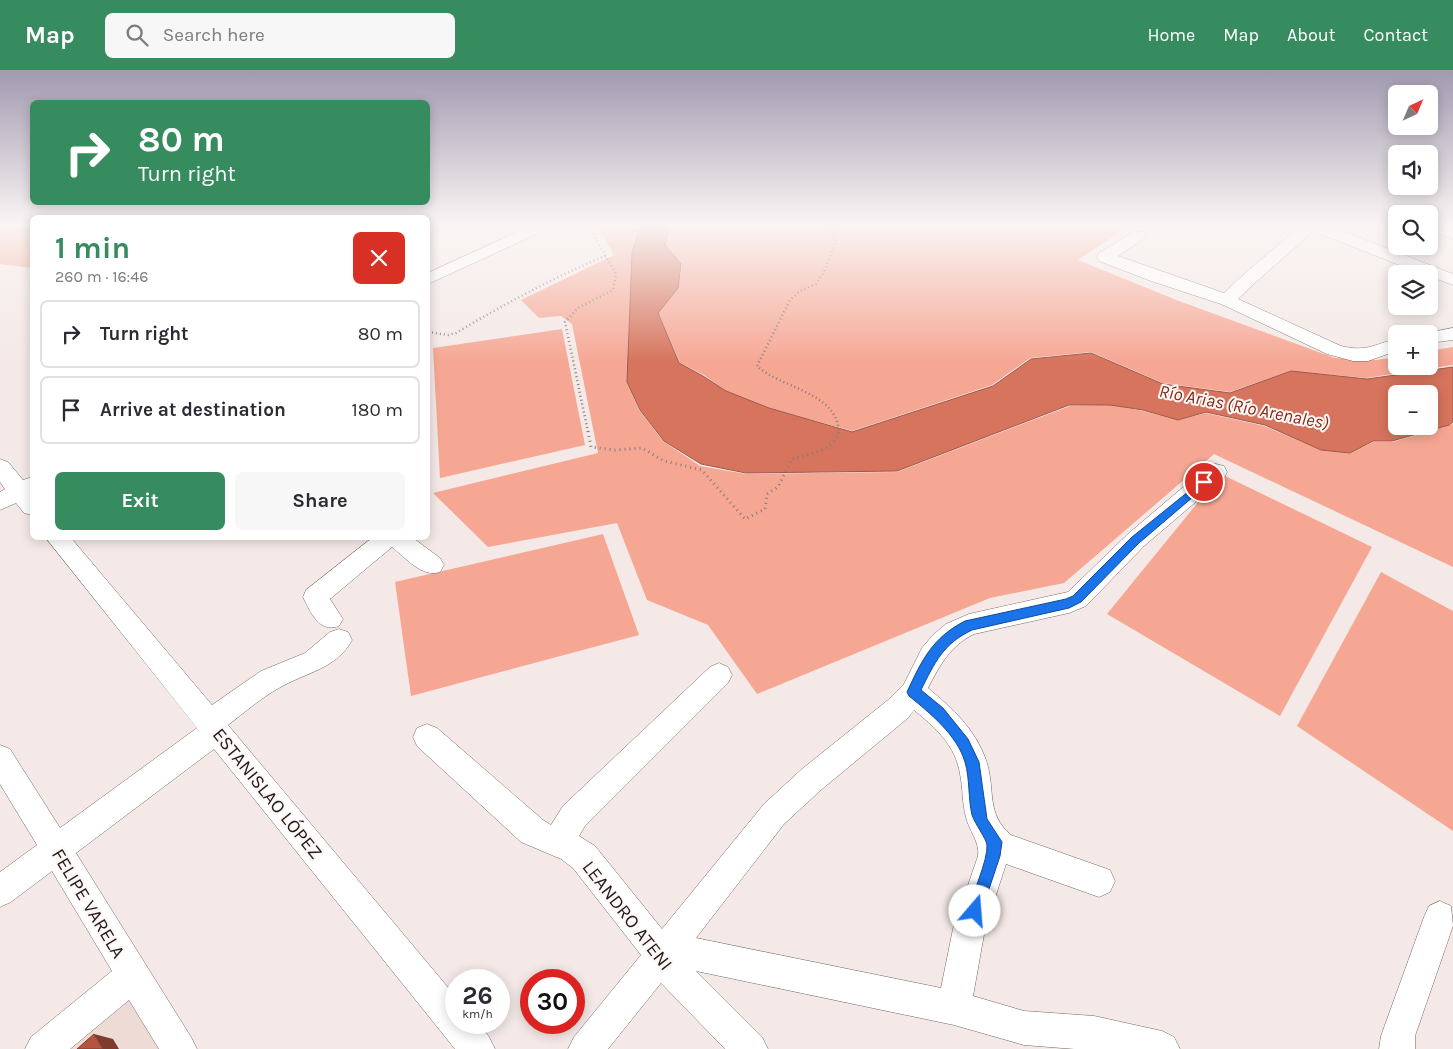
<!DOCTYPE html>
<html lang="en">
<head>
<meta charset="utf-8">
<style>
  :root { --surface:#fff; --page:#f7f7f7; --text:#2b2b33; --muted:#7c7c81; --line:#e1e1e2; --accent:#368c5f }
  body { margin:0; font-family:Karla,sans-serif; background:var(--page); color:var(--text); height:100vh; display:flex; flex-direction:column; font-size:19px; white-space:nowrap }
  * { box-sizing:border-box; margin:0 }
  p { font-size:16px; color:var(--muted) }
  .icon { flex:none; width:28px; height:28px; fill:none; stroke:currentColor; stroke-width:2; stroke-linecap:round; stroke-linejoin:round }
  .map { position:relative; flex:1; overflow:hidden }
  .details { position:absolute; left:30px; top:145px; width:400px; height:325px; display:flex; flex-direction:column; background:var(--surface); border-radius:8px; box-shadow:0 2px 12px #0003 }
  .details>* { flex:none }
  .banner { position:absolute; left:30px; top:30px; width:400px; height:105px; border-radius:8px; box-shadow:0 2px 12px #0003; background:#368c5f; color:#fff; overflow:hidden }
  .needle { width:32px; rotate:44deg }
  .controls { position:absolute; left:1388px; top:15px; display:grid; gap:10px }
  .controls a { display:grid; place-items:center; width:50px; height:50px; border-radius:8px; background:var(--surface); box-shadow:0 2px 12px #0003; font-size:25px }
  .speed { position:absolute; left:445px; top:899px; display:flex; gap:10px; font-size:25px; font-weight:700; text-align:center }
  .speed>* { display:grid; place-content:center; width:65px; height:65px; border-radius:50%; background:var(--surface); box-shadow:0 2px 12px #0003; line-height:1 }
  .speed small { font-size:12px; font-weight:400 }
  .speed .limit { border:8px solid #d22; background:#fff; color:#111 }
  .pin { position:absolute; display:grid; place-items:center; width:42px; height:42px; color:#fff; margin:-21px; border:2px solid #fff; border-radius:50%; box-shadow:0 1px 5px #0007 }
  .me { position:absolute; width:55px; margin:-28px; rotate:18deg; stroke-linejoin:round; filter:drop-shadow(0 0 4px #0008) }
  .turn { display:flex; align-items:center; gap:18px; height:105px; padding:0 25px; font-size:22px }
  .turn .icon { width:65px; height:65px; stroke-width:2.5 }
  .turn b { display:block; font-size:35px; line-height:42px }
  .round { display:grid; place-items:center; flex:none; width:52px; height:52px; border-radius:8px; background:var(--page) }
  .headline { display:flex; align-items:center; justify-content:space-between; height:85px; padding:0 25px }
  h1 { font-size:30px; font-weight:700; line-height:38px; color:var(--accent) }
  .action { display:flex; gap:10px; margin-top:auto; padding:10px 25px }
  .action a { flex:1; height:58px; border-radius:8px; background:var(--accent); color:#fff; font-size:20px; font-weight:700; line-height:58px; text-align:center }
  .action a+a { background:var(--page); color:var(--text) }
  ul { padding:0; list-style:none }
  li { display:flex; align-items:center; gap:15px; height:68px; margin:0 10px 8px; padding:0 15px; border:2px solid var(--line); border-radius:8px }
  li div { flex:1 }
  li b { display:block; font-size:19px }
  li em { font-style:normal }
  header { display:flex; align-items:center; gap:30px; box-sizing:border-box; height:70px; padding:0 25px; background:var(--accent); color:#fff }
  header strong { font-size:24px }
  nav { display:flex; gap:28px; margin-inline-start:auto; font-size:18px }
  .search { width:350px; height:45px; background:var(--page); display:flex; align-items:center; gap:12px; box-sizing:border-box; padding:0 18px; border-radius:8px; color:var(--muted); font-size:19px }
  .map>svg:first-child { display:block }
  .built { fill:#efdbd6 }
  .green { fill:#f6a794 }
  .water { fill:#d6745d; stroke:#9f5949; fill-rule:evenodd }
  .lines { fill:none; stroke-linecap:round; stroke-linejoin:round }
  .minor-casing { stroke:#736967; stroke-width:1 }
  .path-far1 { stroke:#847d7b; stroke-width:2.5; stroke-dasharray:1 3; stroke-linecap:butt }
  .path { stroke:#847d7b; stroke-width:3; stroke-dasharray:1 4; stroke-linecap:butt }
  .minor { fill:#fff; fill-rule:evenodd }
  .shaded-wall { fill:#7e3c2d }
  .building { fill:#b45540; stroke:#7e3c2d }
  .route { fill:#1a73e8; stroke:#114b97 }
  .labels { text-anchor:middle; stroke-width:4; stroke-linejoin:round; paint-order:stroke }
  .water-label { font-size:18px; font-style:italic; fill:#822815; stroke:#fef7f5 }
  .near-street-label { font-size:19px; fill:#1f1b1a; stroke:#fef7f5 }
</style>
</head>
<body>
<header>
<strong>Map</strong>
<div class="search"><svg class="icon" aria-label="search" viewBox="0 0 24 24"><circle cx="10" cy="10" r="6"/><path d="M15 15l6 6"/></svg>Search here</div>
<nav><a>Home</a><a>Map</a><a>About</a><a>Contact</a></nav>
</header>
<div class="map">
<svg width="1453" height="979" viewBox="0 0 1453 979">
  <rect width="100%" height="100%" fill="#f4e9e6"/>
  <path class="built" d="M132 910 173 979H48Z"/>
  <g class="green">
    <path d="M0 155H32V198L0 194Z"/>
    <path d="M597 155H641L632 184 627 313 639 340 663 371 700 396 746 404 897 402 1070 336 1110 335 1143 341 1178 350 1206 343 1264 356 1321 380 1351 383 1373 372H1393L1453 354V497L1214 384 1064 513 990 528 757 624 708 555 647 530 617 453 488 477 433 423 598 383 572 254 561 246 539 248 521 230 614 185Z"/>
    <path d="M670 155H1130L1078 190 1179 231 1335 288 1376 290 1396 287V296H1429V281L1453 277V295L1366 308 1290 301 1230 322 1163 313 1091 282 1030 288 992 315 852 361 769 338 726 321 704 305 680 293 658 243 678 218 682 195 665 175Z"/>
    <path d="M562 259 585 375 440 408 433 278Z"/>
    <path d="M1221 404 1372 477 1280 646 1107 544Z"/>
    <path d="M603 464 639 565 411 626 395 512Z"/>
    <path d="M1381 502 1453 541V761L1297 656Z"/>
  </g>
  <path class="water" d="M641 155H670L665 175 681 194 678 218 658 243 679 293 703 306 726 321 769 338 852 362 993 316 1031 289 1091 283 1163 314 1230 323 1291 301 1367 309 1453 297V352L1449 355 1392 371H1373L1350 383 1321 380 1265 355 1206 342 1178 350 1143 340 1110 335H1069L897 401 746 403 701 394 664 371 640 340 627 312 632 183ZM1396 324H1429V356H1396Z"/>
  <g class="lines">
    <g class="minor-casing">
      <g id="minor">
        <path d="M532 155H552L550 158 428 214V203Z"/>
        <path d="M1301 155H1327L1453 204V215L1429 206V204H1422L1313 161C1289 184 1262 205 1238 229L1341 276C1366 282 1373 275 1396 269V281L1368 291H1353L1327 284 1221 234 1151 211 1099 191 1097 187 1099 183 1133 162H1145L1147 165 1145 168 1118 186 1224 223C1248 199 1276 178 1301 155Z"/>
        <path d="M1429 155H1441L1453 159V169L1429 161Z"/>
        <path d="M1453 258V270L1429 273V264H1422Z"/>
        <path d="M0 389 8 392 23 410 32 407V445L24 443 16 433 0 440V422L5 419 0 412Z"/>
        <path d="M1216 394 1224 396 1227 402 1224 408 1144 476 1086 536 1069 543 974 564C950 576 940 595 928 618 953 639 975 659 986 690 996 719 985 743 1011 765L1110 800 1115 811 1110 822 1099 827 1006 794 985 859 973 926 1024 941 1094 946 1162 961 1174 967 1180 979H1075L1024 975 954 955 696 901 762 967 768 979H725L661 913 608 979H568L574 967 641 885 573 798 561 789 521 772 417 676 413 667 417 658 427 654 437 658 543 750 551 755 563 736 710 597 719 593 728 597 732 605 728 613 585 756 579 766 595 776 662 859 764 734 802 699 888 630 904 614 922 578 933 565 946 554 969 544 1068 522 1128 464 1208 396ZM914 640C935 657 956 676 960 704 963 718 962 733 966 747 969 761 980 772 978 786L953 859 941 918 696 868 784 754 822 719 908 648Z"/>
        <path d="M46 468H71L212 635 261 601 305 583 330 562 339 559 348 562 352 570C337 599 304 603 279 618 261 628 245 642 228 655L456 927V952H478L489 967 495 979H455L214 679 76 783 191 967 197 979H159L129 930 70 979H25L31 967 112 901 52 801 11 832 0 837V802L37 775 0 714V675L10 679 60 758 197 658Z"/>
        <path d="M372 468H413L440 488 444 495 440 502C422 508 406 488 392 477L330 529 343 549 339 556C319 563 311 543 303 527L306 520Z"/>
        <path d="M1440 831 1451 836 1453 856 1415 966V979H1379L1381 966 1424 847 1429 836Z"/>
      </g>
    </g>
    <g class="path-far1">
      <path d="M831 155 836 170 824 202 816 214 800 221 790 230 757 296C782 319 837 322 839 362"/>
      <path d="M428 262 448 265 456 263C506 233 553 208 607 185"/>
      <path d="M588 362 565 252 578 238 613 220 616 204 588 155"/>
    </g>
    <path class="path" d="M588 361 591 377 614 380 642 378 664 391 702 400 745 449 765 439 767 424 778 417 792 389C809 384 835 381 839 361"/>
    <use href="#minor" class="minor"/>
  </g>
  <path class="shaded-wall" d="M94 964 113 969 119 979H103Z"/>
  <path class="building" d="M94 964 103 979H77Z"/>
  <linearGradient id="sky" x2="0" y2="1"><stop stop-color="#a19ab0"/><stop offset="0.53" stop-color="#faf5f4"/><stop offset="1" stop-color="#faf5f4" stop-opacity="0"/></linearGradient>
  <rect width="1453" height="292" fill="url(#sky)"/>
  <path class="route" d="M1204 409 1207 410 1209 412 1207 415 1139 473 1081 532 1069 538 972 560C943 574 935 592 921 620L943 638 968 669 979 692 987 749 1002 772 1000 786 980 846 975 849 969 846 967 841C972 826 988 790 987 775 986 768 975 754 972 745 968 728 970 709 965 692 957 665 930 643 909 626L907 622C922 590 932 568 965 551L1066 529 1073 526 1132 467Z"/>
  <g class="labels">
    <g class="water-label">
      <text transform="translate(1244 337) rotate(11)" y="6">Río Arias (Río Arenales)</text>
    </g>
    <g class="near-street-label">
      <text transform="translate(268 723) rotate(51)" y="7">ESTANISLAO LÓPEZ</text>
      <text transform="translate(89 833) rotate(59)" y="7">FELIPE VARELA</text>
      <text transform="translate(628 845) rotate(52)" y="7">LEANDRO ATENI</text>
    </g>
  </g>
</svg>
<div class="controls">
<a><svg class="needle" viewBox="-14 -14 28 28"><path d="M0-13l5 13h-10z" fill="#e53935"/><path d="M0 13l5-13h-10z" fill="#7c7c81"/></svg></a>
<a><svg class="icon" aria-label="sound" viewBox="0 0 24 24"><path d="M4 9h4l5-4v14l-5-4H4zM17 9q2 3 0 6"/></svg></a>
<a><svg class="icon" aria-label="search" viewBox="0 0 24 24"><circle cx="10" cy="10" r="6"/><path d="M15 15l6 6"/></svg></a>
<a><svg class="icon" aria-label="layers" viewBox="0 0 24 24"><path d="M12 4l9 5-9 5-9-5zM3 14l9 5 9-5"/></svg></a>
<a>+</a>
<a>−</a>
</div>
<div class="speed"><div>26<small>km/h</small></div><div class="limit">30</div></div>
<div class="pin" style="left:1204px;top:412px;background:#d93025"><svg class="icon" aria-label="arrive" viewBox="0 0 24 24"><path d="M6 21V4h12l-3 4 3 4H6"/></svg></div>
<svg class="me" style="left:975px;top:841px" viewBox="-20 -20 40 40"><circle r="19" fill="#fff"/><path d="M0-13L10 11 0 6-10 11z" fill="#1a73e8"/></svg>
<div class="banner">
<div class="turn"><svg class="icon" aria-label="right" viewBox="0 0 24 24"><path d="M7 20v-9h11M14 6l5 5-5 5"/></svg><div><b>80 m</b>Turn right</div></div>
</div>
<section class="details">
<div class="headline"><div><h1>1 min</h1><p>260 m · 16:46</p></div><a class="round" style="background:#d93025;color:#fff"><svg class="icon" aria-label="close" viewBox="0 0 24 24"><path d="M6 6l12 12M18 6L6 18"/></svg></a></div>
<ul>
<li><svg class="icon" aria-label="right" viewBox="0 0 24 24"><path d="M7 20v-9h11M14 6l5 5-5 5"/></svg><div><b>Turn right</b></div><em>80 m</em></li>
<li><svg class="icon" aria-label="arrive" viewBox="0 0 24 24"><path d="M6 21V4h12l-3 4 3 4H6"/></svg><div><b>Arrive at destination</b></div><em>180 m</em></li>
</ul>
<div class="action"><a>Exit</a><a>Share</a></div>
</section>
</div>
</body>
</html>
